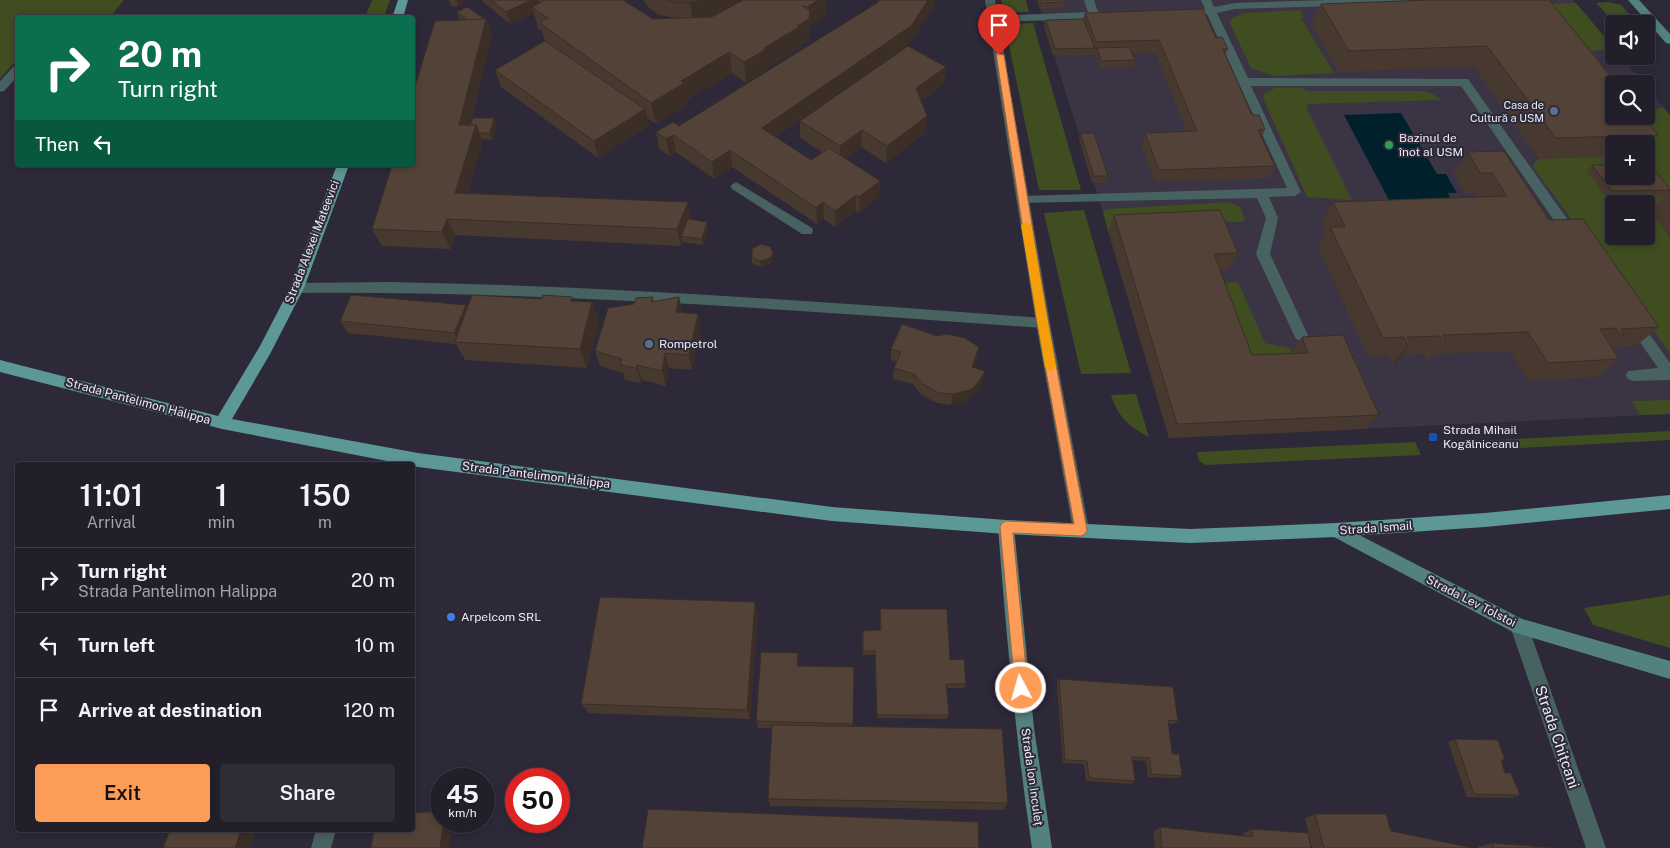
<!DOCTYPE html>
<html lang="en">
<head>
<meta charset="utf-8">
<style>
  :root { --surface:#221f2b; --page:#2e2c37; --text:#f1f3f6; --muted:#a2a2a9; --line:#3f3d47; --accent:#fd9c56 }
  body { margin:0; font-family:"Public Sans",sans-serif; background:var(--page); color:var(--text); height:100vh; display:flex; flex-direction:column; font-size:19px; white-space:nowrap }
  * { box-sizing:border-box; margin:0 }
  p { font-size:16px; color:var(--muted) }
  .icon { flex:none; width:28px; height:28px; fill:none; stroke:currentColor; stroke-width:2; stroke-linecap:round; stroke-linejoin:round }
  .map { position:relative; flex:1; overflow:hidden }
  .sheet { position:absolute; left:15px; top:462px; width:400px; height:370px; display:flex; flex-direction:column; background:var(--surface); border-radius:5px; box-shadow:0 2px 8px #0003,0 0 0 1px var(--line) }
  .sheet>* { flex:none }
  .hud { position:absolute; left:15px; top:15px; width:400px; height:152px; border-radius:5px; box-shadow:0 2px 8px #0003,0 0 0 1px var(--line); background:#0b6e4f; color:#fff; overflow:hidden }
  .buttons { position:absolute; left:1605px; top:15px; display:grid; gap:10px }
  .buttons a { display:grid; place-items:center; width:50px; height:50px; border-radius:5px; background:var(--surface); box-shadow:0 2px 8px #0003,0 0 0 1px var(--line); font-size:25px }
  .speed { position:absolute; left:430px; top:768px; display:flex; gap:10px; font-size:25px; font-weight:700; text-align:center }
  .speed>* { display:grid; place-content:center; width:65px; height:65px; border-radius:50%; background:var(--surface); box-shadow:0 2px 8px #0003,0 0 0 1px var(--line); line-height:1 }
  .speed small { font-size:12px; font-weight:400 }
  .speed .limit { border:8px solid #d22; background:#fff; color:#111 }
  .pin { position:absolute; display:grid; place-items:center; width:42px; height:42px; color:#fff; margin:-51px -21px; border-radius:50% 50% 50% 0; rotate:-45deg; box-shadow:0 0 5px #0007 }
  .pin .icon { rotate:45deg }
  .me { position:absolute; width:55px; margin:-28px; rotate:354deg; stroke-linejoin:round; filter:drop-shadow(0 0 4px #0008) }
  .turn { display:flex; align-items:center; gap:18px; height:105px; padding:0 20px; font-size:22px }
  .turn .icon { width:65px; height:65px; stroke-width:2.5 }
  .turn b { display:block; font-size:35px; line-height:42px }
  .then { display:flex; align-items:center; height:48px; padding:0 20px; background:#0003; gap:10px; font-size:19px }
  .eta { display:flex; justify-content:space-evenly; align-items:center; height:85px; text-align:center }
  .eta b { font-size:30px; font-weight:600; line-height:35px }
  .primary-button { display:flex; gap:10px; margin-top:auto; padding:10px 20px }
  .primary-button a { flex:1; height:58px; border-radius:5px; background:var(--accent); color:#111; font-size:20px; font-weight:600; line-height:58px; text-align:center }
  .primary-button a+a { background:var(--page); color:var(--text) }
  ul { padding:0; list-style:none }
  li { display:flex; align-items:center; gap:15px; height:65px; padding:0 20px; border-top:1px solid var(--line) }
  li div { flex:1 }
  li b { display:block; font-size:19px }
  li em { font-style:normal }
  .map>svg:first-child { display:block }
  .education { fill:#3a3444; fill-rule:evenodd }
  .green { fill:#3f4d21; fill-rule:evenodd }
  .water { fill:#00212c }
  .lines { fill:none; stroke-linecap:round; stroke-linejoin:round }
  .lane { fill:#476261; fill-rule:evenodd }
  .street { fill:#476261; fill-rule:evenodd }
  .secondary { fill:#53817f; fill-rule:evenodd }
  .primary { fill:#5c9896; fill-rule:evenodd }
  .wall { fill:#47392f }
  .shaded-wall { fill:#3a2e26 }
  .building { fill:#534237; stroke:#3a2e26 }
  .route { fill:#fd9c56; stroke:#a46538 }
  .slow { fill:#f59e0b }
  .service-dot { fill:#5c6f8a; stroke:#2d2939; stroke-width:2 }
  .leisure-dot { fill:#2e9e5b; stroke:#2d2939; stroke-width:2 }
  .transit-dot { fill:#1a4fb4; stroke:#2d2939; stroke-width:2 }
  .shop-dot { fill:#3f7fe0; stroke:#2d2939; stroke-width:2 }
  .labels { text-anchor:middle; stroke-width:4; stroke-linejoin:round; paint-order:stroke }
  .far-poi-label { font-size:11px; fill:#eceaf5; stroke:#2d2939; text-anchor:end }
  .poi-label { font-size:12px; fill:#eceaf5; stroke:#2d2939; text-anchor:start }
  .street-label { font-size:12px; fill:#eceaf5; stroke:#2d2939 }
  .near-street-label { font-size:15px; fill:#eceaf5; stroke:#2d2939 }
</style>
</head>
<body>
<div class="map">
<svg width="1670" height="848" viewBox="0 0 1670 848">
  <rect width="100%" height="100%" fill="#2d2939"/>
  <path class="education" d="M1037 0H1573L1614 48V56H1621L1644 84H1614V116H1646V87L1670 115V414L1169 438 1103 212ZM1614 144H1646V176H1614ZM1614 204H1646V236H1614Z"/>
  <g class="green">
    <path d="M0 0H124L110 17 18 18 17 64H13L0 79Z"/>
    <path d="M372 0H390L384 17H365Z"/>
    <path d="M1001 0H1026L1029 12H1004Z"/>
    <path d="M1608 2 1621 5 1638 24H1616L1596 3Z"/>
    <path d="M1576 3 1614 48V50L1581 51 1525 4Z"/>
    <path d="M1300 10 1304 17 1301 18 1334 73 1275 76 1251 68 1230 24 1232 18 1243 13Z"/>
    <path d="M1033 23 1081 190H1039L1005 26 1010 24Z"/>
    <path d="M1275 88H1302L1308 91H1421L1431 93 1442 100 1307 104V109L1352 200C1337 200 1323 197 1307 197L1263 98 1265 93Z"/>
    <path d="M1663 107 1670 115V196L1651 211 1670 237V353L1533 167 1534 163 1539 159 1614 156V176H1646V155H1649L1646 112ZM1614 204H1646V236H1614Z"/>
    <path d="M1231 202 1240 207 1245 219 1241 222H1211L1212 226 1108 231 1103 212 1106 209Z"/>
    <path d="M1084 210 1131 373 1081 374 1044 213Z"/>
    <path d="M1238 282 1265 343 1290 348 1298 368 1243 370 1210 283Z"/>
    <path d="M1136 394 1149 437C1129 427 1118 417 1111 395Z"/>
    <path d="M1670 400V414L1640 415 1631 401Z"/>
    <path d="M1670 431V440L1482 450 1478 441Z"/>
    <path d="M1415 442 1421 455 1206 465 1199 461 1197 452Z"/>
    <path d="M1670 595V648L1593 625 1584 608Z"/>
  </g>
  <path class="water" d="M1401 113 1437 174H1446L1457 193H1448L1452 202 1391 204 1344 115Z"/>
  <g class="lines">
    <g class="lane">
      <path d="M1084 0H1094L1098 12H1105L1110 15 1109 17 1094 19 994 22 989 19 994 16 1088 12Z"/>
      <path d="M1201 0H1211L1214 7 1235 3 1327 0H1434L1429 3 1235 9 1217 13 1248 78 1468 79 1577 233 1579 236 1577 239H1567L1461 86H1251L1301 192 1295 196 1269 197 1278 218 1270 254 1308 335 1306 339 1301 341 1296 339 1294 335 1256 254 1266 218 1257 198 1018 203 1016 200 1018 197 1022 196 1287 188 1207 14 1203 15 1198 12 1205 9Z"/>
      <path d="M18 65V76L4 91 0 92V81L14 66Z"/>
      <path d="M736 182 812 228 813 231 812 234H802L732 189 730 186Z"/>
      <path d="M390 282C608 286 826 302 1043 318L1048 319 1050 323 1048 327 1043 328C794 310 546 291 297 293L292 292 290 288 292 284 297 283Z"/>
      <path d="M1633 317 1638 318 1670 363V380L1633 381 1628 379 1626 375 1628 371 1658 368 1626 322 1628 318Z"/>
    </g>
    <g class="street">
      <path d="M985 0H995L1050 323 1089 530 1087 535 1081 537 1075 535 1073 530 1036 323Z"/>
      <path d="M1519 618 1525 620 1528 626 1606 848H1586L1510 626 1513 620Z"/>
      <path d="M316 830H336L331 848H311Z"/>
    </g>
    <g class="secondary">
      <path d="M1628 0H1639L1670 34V44L1666 43Z"/>
      <path d="M1006 520 1012 522 1014 527 1034 728 1052 848H1032C1016 741 1006 634 998 527L1000 522Z"/>
      <path d="M1336 523 1522 619 1670 661V679L1513 632 1330 535 1328 530 1330 525Z"/>
    </g>
    <g class="primary">
      <path d="M398 0H408L403 18H392Z"/>
      <path d="M337 165H349L304 288 270 354 232 419 418 453 832 507 1006 520 1190 529 1336 523 1485 513 1670 495V509L1485 527 1336 537 1190 543 1006 534 832 521 418 467 222 429 0 372V360L218 416 260 346 290 288Z"/>
    </g>
  </g>
  <g class="wall">
    <path d="M449 0H462L463 3 458 7 451 6Z"/>
    <path d="M481 0H623L653 19 674 18 660 15 649 8 643 0H738L736 3 733 5 743 0H826V17L810 26 809 40 800 46V48L767 68V71L746 83 732 73 687 100 688 104 656 124 647 118 649 126 598 158 501 87 495 70 545 41 542 31 538 28 534 13 510 24Z"/>
    <path d="M879 0H935V5L909 44 775 137 811 160 822 152 800 138V121L946 67 944 84 921 101 927 116 925 133 886 163 861 147 846 159 880 181 879 197 859 213 856 211 835 227 824 219 817 224 732 167 714 179 676 152 670 156 659 149 656 132 679 126 877 3Z"/>
    <path d="M1037 0H1065L1066 2 1064 8 1040 9Z"/>
    <path d="M1428 0 1658 135 1646 148V144H1614V156L1539 159 1474 67 1338 72 1311 24 1321 4Z"/>
    <path d="M457 12 491 28 490 29 492 36 471 123 494 118 497 125 492 140 482 139 483 142 467 193 688 202 691 220 707 222 708 228 703 245 682 242 681 246 455 235 451 249 382 246 372 229 461 20 459 19Z"/>
    <path d="M1085 13 1216 38 1228 49 1225 55 1252 115 1265 129 1261 138 1275 166 1269 178 1155 182 1141 145 1145 133 1187 131 1155 53H1132L1135 60 1133 67 1100 68 1095 55H1053L1044 27 1046 20 1083 19Z"/>
    <path d="M1080 133 1108 176 1106 183H1092L1079 139Z"/>
    <path d="M1468 152 1549 220 1659 327 1636 346 1612 347 1619 359 1598 377 1528 381 1510 351 1435 354 1429 360H1426L1424 354 1401 355 1395 363 1393 364 1388 356 1368 357 1318 247 1326 234 1321 223 1333 202 1479 197 1477 193H1465L1453 173Z"/>
    <path d="M1592 165 1670 191 1664 197H1606L1587 171Z"/>
    <path d="M1670 191V237L1650 211Z"/>
    <path d="M1114 215 1238 253 1229 270H1220L1252 355 1292 353 1291 352 1302 337 1379 415 1366 429 1169 438 1108 231Z"/>
    <path d="M773 254V260L770 264 761 267 752 263V257Z"/>
    <path d="M653 297 654 301 683 313 698 314 701 329 692 370 669 368 666 386 642 380 641 383 625 380 623 373 600 366 595 351 634 304Z"/>
    <path d="M574 301 592 302 599 322 587 368 465 360 456 344 348 333 340 321 466 305 467 308Z"/>
    <path d="M937 336 979 347 977 358 973 368 982 382 977 392 970 398 964 402 951 405 937 403 921 395 913 384 893 379 894 368 897 362 891 360V349Z"/>
    <path d="M880 609 950 660 966 684 964 688H947L949 715 947 719 877 718 875 655H863L862 635 880 630Z"/>
    <path d="M758 614 750 719 589 713 581 704Z"/>
    <path d="M798 653V666L854 667 853 726 1008 803 1003 810 770 806 768 799 772 728H758L756 721Z"/>
    <path d="M1059 679 1178 721 1174 724H1168L1172 754 1182 776 1178 778 1148 777 1146 761 1133 760 1135 781 1131 784 1086 781 1084 764 1063 763 1057 683Z"/>
    <path d="M1455 739 1505 760 1501 761 1505 773 1520 795 1512 798 1467 797 1448 742Z"/>
    <path d="M1315 814 1391 831 1473 848H1312L1305 818Z"/>
    <path d="M1160 827 1243 836V833L1252 829 1311 848H1155L1153 832Z"/>
    <path d="M1492 843 1494 848H1478V847Z"/>
  </g>
  <g class="shaded-wall">
    <path d="M456 0H462L463 3 458 7Z"/>
    <path d="M531 0H539L541 9 532 7 534 13 510 24 506 12Z"/>
    <path d="M707 0H738L736 3 725 11 710 17 693 20 690 2Z"/>
    <path d="M819 0H826V17L810 26 809 40 800 46V48L767 68V71L746 83 744 62 807 20V7Z"/>
    <path d="M928 0H935V5L909 44 763 145 762 128Z"/>
    <path d="M486 19 487 22 489 21 491 28 490 29 492 36 466 142 459 125Z"/>
    <path d="M729 52 732 73 687 100 688 104 656 124 651 103 681 81Z"/>
    <path d="M946 67 944 84 914 105 916 88Z"/>
    <path d="M645 109 649 126 598 158 594 141Z"/>
    <path d="M927 116 925 133 886 163 887 146Z"/>
    <path d="M494 118 497 125 492 140 490 133Z"/>
    <path d="M476 125 483 142 463 209 455 193Z"/>
    <path d="M862 130 861 147 840 163V146Z"/>
    <path d="M673 135 676 152 670 156 666 139Z"/>
    <path d="M730 150 732 167 714 179 712 162Z"/>
    <path d="M880 181 879 197 859 213V197Z"/>
    <path d="M856 195V211L835 227V211Z"/>
    <path d="M688 202 691 219 684 236H681L682 242 681 246 677 229Z"/>
    <path d="M823 202 824 219 817 224 816 208Z"/>
    <path d="M447 219 455 235 451 249 442 232Z"/>
    <path d="M707 222 708 228 703 245 702 239Z"/>
    <path d="M773 254V260L770 264 761 267 760 261Z"/>
    <path d="M679 297 683 313 676 312Z"/>
    <path d="M592 302 599 322 587 368 580 349Z"/>
    <path d="M466 305 472 316 459 342 454 333Z"/>
    <path d="M698 314 701 329 692 370 689 355Z"/>
    <path d="M1410 345 1395 363 1393 364 1408 346Z"/>
    <path d="M979 347 977 358 970 378 972 367Z"/>
    <path d="M665 353 669 368 666 386 662 371Z"/>
    <path d="M637 365 642 380 641 383 636 368Z"/>
    <path d="M985 371 982 382 977 392 970 398 964 402 951 405 953 394Z"/>
    <path d="M755 602 758 614 750 719 747 710Z"/>
    <path d="M444 821H453L449 848H440Z"/>
    <path d="M241 830H256L250 848H235Z"/>
  </g>
  <g class="building">
    <path d="M491 0H531L506 12Z"/>
    <path d="M545 0H623L653 19 712 17 743 0H819L807 7 802 6 810 10 809 19 797 26 799 27 764 48 765 50 744 62 729 52 681 81 684 83 651 103 540 23 548 18 532 7Z"/>
    <path d="M667 0H707L690 2H673Z"/>
    <path d="M879 0H928L911 26 762 128 811 160 829 148 880 181 859 197 856 195 835 211 823 202 816 208 730 150 712 162 673 135 666 139 656 132 673 122 679 126 877 3Z"/>
    <path d="M1040 0H1065L1066 2 1041 3Z"/>
    <path d="M1428 0H1549L1617 84H1614V116H1643L1658 135 1556 138 1487 46 1349 51 1321 4Z"/>
    <path d="M467 7 485 19 468 20 457 12Z"/>
    <path d="M1203 9 1216 38 1222 37 1228 49H1223L1252 115H1259L1265 129 1258 130 1275 166 1159 170 1145 133 1197 131 1159 40 1096 42 1085 13Z"/>
    <path d="M486 19 459 125H476L455 193 688 202 677 229 447 219 442 232 372 229 392 165H412V96L435 21Z"/>
    <path d="M1083 19 1095 48 1055 49 1046 20Z"/>
    <path d="M545 41 645 109 594 141 495 70Z"/>
    <path d="M908 46 946 67 916 88 927 116 887 146 862 130 840 146 800 121Z"/>
    <path d="M1129 47 1135 60 1101 61 1097 48Z"/>
    <path d="M473 118H494L490 133H479L476 125H470Z"/>
    <path d="M1080 133H1094L1108 176H1094Z"/>
    <path d="M1504 151 1549 220 1583 219 1659 327 1620 329 1624 335H1620L1616 328 1600 329 1619 359 1548 363 1528 332 1443 335 1446 342 1443 341 1440 336 1407 337 1410 345 1408 346 1404 337 1383 338 1330 227H1345L1333 202 1507 196 1492 173H1480L1468 152Z"/>
    <path d="M1646 164H1650L1670 190 1612 191 1592 165H1614V176H1646Z"/>
    <path d="M1220 210 1238 253 1214 254 1252 355 1308 353 1302 337 1343 335 1379 415 1177 424 1114 215Z"/>
    <path d="M688 219 707 222 702 239 681 236Z"/>
    <path d="M761 244 771 247 773 254 770 258 760 261 752 257V249Z"/>
    <path d="M351 295 466 305 454 333 340 321Z"/>
    <path d="M472 295 542 299 543 295 572 297 571 301 592 302 580 349 455 342Z"/>
    <path d="M653 297 651 302 679 297 676 312 698 314 689 355 665 353 662 371 637 365 636 368 620 365 622 359 595 351 608 308 634 304 636 298Z"/>
    <path d="M902 324 937 336 947 334 965 338 979 347 972 367 985 371 979 381 973 388 966 391 953 394 939 393 923 384 914 374 894 368 901 352 891 349Z"/>
    <path d="M600 597 755 602 747 710 581 704Z"/>
    <path d="M880 609H947L950 660 964 659 966 684H946L949 715H877L875 651H863V631L881 630Z"/>
    <path d="M761 652 798 653 797 666 854 667 853 724 756 721Z"/>
    <path d="M1059 679 1173 687 1178 721 1168 720 1172 754H1179L1182 776 1151 774 1150 758 1132 757 1135 781 1089 778 1087 761 1065 760Z"/>
    <path d="M772 725 1002 729 1008 803 768 799Z"/>
    <path d="M1455 739 1498 740 1505 760H1501L1505 773H1511L1520 795 1474 794Z"/>
    <path d="M648 809 978 822 979 848H642Z"/>
    <path d="M441 811V821H444L440 848H371L374 830H412V813Z"/>
    <path d="M1315 814H1386L1391 831 1473 848H1324Z"/>
    <path d="M1160 827 1253 837 1252 829 1308 833 1311 848H1162Z"/>
    <path d="M170 830H241L235 848H163Z"/>
    <path d="M1492 843 1557 848H1494Z"/>
  </g>
  <path class="route" d="M996 53 1004 55 1048 322 1087 530 1085 534 1081 536 1013 533 1028 688 1026 692 1021 694 1016 692 1015 688 1000 527 1002 523 1006 521 1074 524 1037 322Z"/>
  <path class="slow" d="M1026 222 1031 225 1056 367 1051 371 1045 367 1021 225Z"/>
  <g class="service-dot">
    <circle cx="1554" cy="111" r="5"/>
    <circle cx="649" cy="344" r="5"/>
  </g>
  <circle class="leisure-dot" cx="1389" cy="145" r="5"/>
  <rect class="transit-dot" x="1428" y="432" width="10" height="10" rx="2.5"/>
  <circle class="shop-dot" cx="451" cy="617" r="5"/>
  <g class="labels">
    <g class="far-poi-label">
      <text x="1544" y="109">Casa de<tspan x="1544" dy="13">Cultură a USM</tspan></text>
    </g>
    <g class="poi-label">
      <text x="1399" y="142">Bazinul de<tspan x="1399" dy="14">înot al USM</tspan></text>
      <text x="659" y="348">Rompetrol</text>
      <text x="1443" y="434">Strada Mihail<tspan x="1443" dy="14">Kogălniceanu</tspan></text>
      <text x="461" y="621">Arpelcom SRL</text>
    </g>
    <g class="street-label">
      <text transform="translate(312 242) rotate(-69)" y="4">Strada Alexei Mateevici</text>
      <text transform="translate(138 401) rotate(15)" y="4">Strada Pantelimon Halippa</text>
      <text transform="translate(536 475) rotate(7)" y="4">Strada Pantelimon Halippa</text>
      <text transform="translate(1376 528) rotate(-4)" y="4">Strada Ismail</text>
      <text transform="translate(1471 601) rotate(27)" y="4">Strada Lev Tolstoi</text>
      <text transform="translate(1032 777) rotate(82)" y="4">Strada Ion Inculeț</text>
    </g>
    <g class="near-street-label">
      <text transform="translate(1557 737) rotate(71)" y="5">Strada Chițcani</text>
    </g>
  </g>
</svg>
<div class="buttons">
<a><svg class="icon" aria-label="sound" viewBox="0 0 24 24"><path d="M4 9h4l5-4v14l-5-4H4zM17 9q2 3 0 6"/></svg></a>
<a><svg class="icon" aria-label="search" viewBox="0 0 24 24"><circle cx="10" cy="10" r="6"/><path d="M15 15l6 6"/></svg></a>
<a>+</a>
<a>−</a>
</div>
<div class="speed"><div>45<small>km/h</small></div><div class="limit">50</div></div>
<div class="pin" style="left:999px;top:55px;background:#d93025"><svg class="icon" aria-label="arrive" viewBox="0 0 24 24"><path d="M6 21V4h12l-3 4 3 4H6"/></svg></div>
<svg class="me" style="left:1021px;top:688px" viewBox="-20 -20 40 40"><circle r="17" fill="#fd9c56" stroke="#fff" stroke-width="3"/><path d="M0-11L8 9 0 5-8 9z" fill="#fff"/></svg>
<div class="hud">
<div class="turn"><svg class="icon" aria-label="right" viewBox="0 0 24 24"><path d="M7 20v-9h11M14 6l5 5-5 5"/></svg><div><b>20 m</b>Turn right</div></div>
<div class="then">Then<svg class="icon" aria-label="left" viewBox="0 0 24 24"><path d="M17 20v-9H6M10 6l-5 5 5 5"/></svg></div>
</div>
<section class="sheet">
<div class="eta">
<div><b>11:01</b><p>Arrival</p></div>
<div><b>1</b><p>min</p></div>
<div><b>150</b><p>m</p></div>
</div>
<ul>
<li><svg class="icon" aria-label="right" viewBox="0 0 24 24"><path d="M7 20v-9h11M14 6l5 5-5 5"/></svg><div><b>Turn right</b><p>Strada Pantelimon Halippa</p></div><em>20 m</em></li>
<li><svg class="icon" aria-label="left" viewBox="0 0 24 24"><path d="M17 20v-9H6M10 6l-5 5 5 5"/></svg><div><b>Turn left</b></div><em>10 m</em></li>
<li><svg class="icon" aria-label="arrive" viewBox="0 0 24 24"><path d="M6 21V4h12l-3 4 3 4H6"/></svg><div><b>Arrive at destination</b></div><em>120 m</em></li>
</ul>
<div class="primary-button"><a>Exit</a><a>Share</a></div>
</section>
</div>
</body>
</html>
